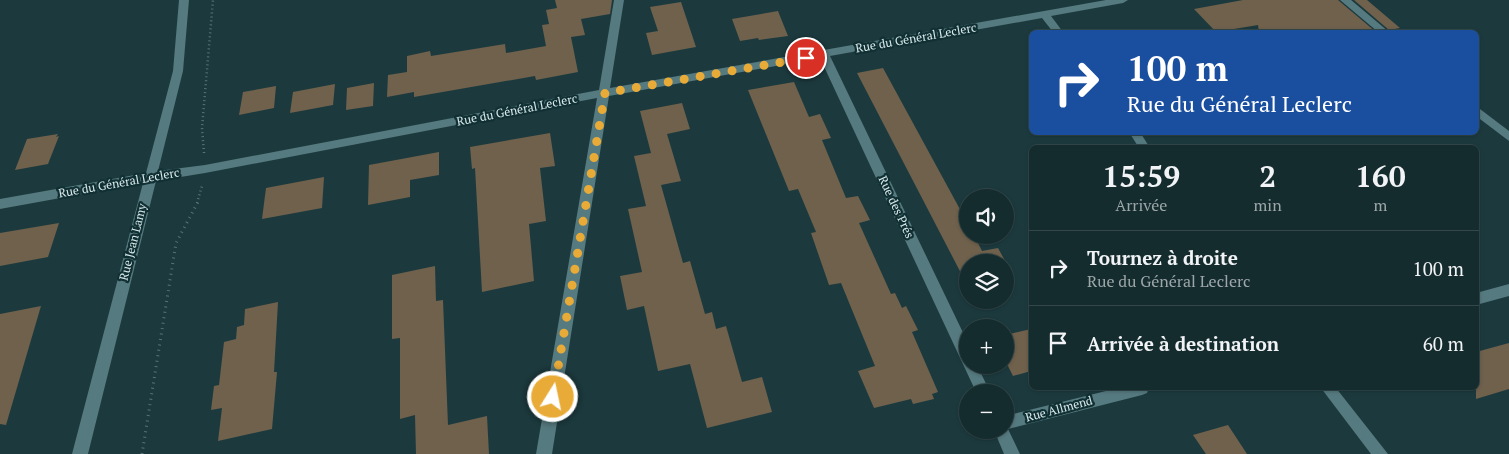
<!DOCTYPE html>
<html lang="fr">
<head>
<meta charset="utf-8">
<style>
  :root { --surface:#152c2e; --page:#1e3436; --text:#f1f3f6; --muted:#9da7aa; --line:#34484a }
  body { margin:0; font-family:"PT Serif",serif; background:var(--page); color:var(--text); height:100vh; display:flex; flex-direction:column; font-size:19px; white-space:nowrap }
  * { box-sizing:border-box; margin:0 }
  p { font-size:16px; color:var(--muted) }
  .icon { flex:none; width:28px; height:28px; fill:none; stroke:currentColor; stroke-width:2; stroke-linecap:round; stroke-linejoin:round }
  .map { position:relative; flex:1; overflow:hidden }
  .panel { position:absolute; left:1029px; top:145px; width:450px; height:245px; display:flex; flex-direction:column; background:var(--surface); border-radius:8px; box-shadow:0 1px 4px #0004,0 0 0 1px var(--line) }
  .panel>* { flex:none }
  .guide { position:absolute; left:1029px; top:30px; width:450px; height:105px; border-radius:8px; box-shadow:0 1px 4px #0004,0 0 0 1px var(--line); background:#1a4fa0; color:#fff; overflow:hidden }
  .tools { position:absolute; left:959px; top:189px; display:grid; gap:10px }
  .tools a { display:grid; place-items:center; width:55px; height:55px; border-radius:50%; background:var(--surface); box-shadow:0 1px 4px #0004,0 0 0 1px var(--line); font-size:25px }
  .pin { position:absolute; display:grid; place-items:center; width:42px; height:42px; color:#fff; margin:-21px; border:2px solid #fff; border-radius:50%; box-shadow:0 1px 5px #0007 }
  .me { position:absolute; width:55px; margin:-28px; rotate:10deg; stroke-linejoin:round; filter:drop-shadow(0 0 4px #0008) }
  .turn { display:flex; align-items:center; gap:18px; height:105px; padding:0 15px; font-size:22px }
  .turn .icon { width:65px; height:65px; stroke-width:2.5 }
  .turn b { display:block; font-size:35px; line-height:42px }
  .eta { display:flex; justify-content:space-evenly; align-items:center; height:85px; text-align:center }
  .eta b { font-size:30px; font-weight:600; line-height:35px }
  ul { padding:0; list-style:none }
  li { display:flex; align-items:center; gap:15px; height:75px; padding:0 15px; border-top:1px solid var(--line) }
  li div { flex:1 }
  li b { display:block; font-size:19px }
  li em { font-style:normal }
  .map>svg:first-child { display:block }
  .building { fill:#6f614c }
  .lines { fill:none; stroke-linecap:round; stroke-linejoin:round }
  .path-far1 { stroke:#5a7377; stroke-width:2.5; stroke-dasharray:1 3; stroke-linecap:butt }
  .path { stroke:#5a7377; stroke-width:3; stroke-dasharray:1 4.5; stroke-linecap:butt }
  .minor { fill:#557a7f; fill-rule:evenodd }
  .route { stroke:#e9ab38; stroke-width:9; stroke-dasharray:0 16.2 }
  .labels { text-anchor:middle; stroke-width:4.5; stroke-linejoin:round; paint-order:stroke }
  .street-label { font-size:12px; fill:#d9eaec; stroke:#113034 }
</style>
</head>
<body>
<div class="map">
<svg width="1509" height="454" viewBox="0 0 1509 454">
  <rect width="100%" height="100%" fill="#1c3a3e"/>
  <g class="building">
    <path d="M555 0H612L610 14 581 19 585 35 571 37 578 72 536 80 535 76 414 97V92L387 97 388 75 407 72V56L430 51 431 56 505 44 506 53 546 46 542 25 549 24 546 10 557 8Z"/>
    <path d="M1243 0H1338L1376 32H1259L1258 25 1216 32 1194 9Z"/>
    <path d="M1354 0H1367L1400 28 1389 30Z"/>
    <path d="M681 2 696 47 652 55 646 33 658 31 650 7Z"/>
    <path d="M778 11 788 36 759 40 758 38 740 41 732 19Z"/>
    <path d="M883 68 968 224V235H974L982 251 998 248 1009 268H1005V262H968V276L963 277 857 73Z"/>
    <path d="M794 82 809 117 820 114 831 138 822 140 846 198 858 196 870 220 859 223 891 294 895 293 902 308 906 306 918 330 912 332 938 392 932 394 934 399 913 404 911 399 874 408 858 371 875 366 841 283 829 285 811 233 816 232 798 189 789 191 748 90Z"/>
    <path d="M374 83 373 106 346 110 347 88Z"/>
    <path d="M335 84 333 105 290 113 293 92Z"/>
    <path d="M276 86 274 108 239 115 243 92Z"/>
    <path d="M682 103 690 129 667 134 681 181 661 185 683 263 690 261 705 314 712 312 716 329 726 326 742 382 762 377 772 412 707 428 690 364 658 371 644 306 627 310 620 276 642 272 628 209 646 206 634 156 651 153 640 111Z"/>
    <path d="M550 133 555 166 540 168 546 221 529 224 534 281 482 292 475 168 472 169 470 147Z"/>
    <path d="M58 134 56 137 59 136 48 164 15 170 27 139Z"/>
    <path d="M439 152V175L410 180V197L368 205 369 165Z"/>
    <path d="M324 177 322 208 262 219 266 188Z"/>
    <path d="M59 223 48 257 0 266V233Z"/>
    <path d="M435 266 436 301 443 300 448 425 487 416 489 454H416L415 415 400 419V338L392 339V275Z"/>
    <path d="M278 302 274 372H277L272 429 218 441 222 408 211 410 214 386 219 385 224 342 236 339 237 327 244 325 245 309Z"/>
    <path d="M41 306 6 425 0 424V314Z"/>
    <path d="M1031 329V371L1013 376 1005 360V335Z"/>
    <path d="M1509 343V389L1476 399V352Z"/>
    <path d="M1228 425 1247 454H1206L1193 435Z"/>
  </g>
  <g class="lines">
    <g class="path-far1">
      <path d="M204 153 202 128 213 0"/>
      <path d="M197 203 202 186"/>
    </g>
    <path class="path" d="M142 454 176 243 198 202"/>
    <g class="minor">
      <path d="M179 0H189L183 71 158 171 205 165 599 90 614 0H624L610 88 1106 0H1128L1123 3 1051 16 1063 32H1053L1042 18 830 56 968 343V365H977L990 392H976L820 58 609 96 552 454H536L597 98 205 173 156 181 88 454H72L143 183 0 209V199L146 173 173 71Z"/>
      <path d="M1340 0H1351L1389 32H1378Z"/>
      <path d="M1476 106 1509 131V141L1476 116Z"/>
      <path d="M1129 132H1140L1150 148H1139Z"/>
      <path d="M1509 284V296L1476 305V293Z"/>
      <path d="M1118 388H1149L1147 393 1142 395 1008 429 1020 454H1004L994 430H1005V416Z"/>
      <path d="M1321 388H1336L1388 454H1371Z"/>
    </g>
  </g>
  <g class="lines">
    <path class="route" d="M553 397 605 93 806 58"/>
  </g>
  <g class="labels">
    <g class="street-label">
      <text transform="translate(916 38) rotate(-10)" y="4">Rue du Général Leclerc</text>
      <text transform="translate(517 110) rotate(-11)" y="4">Rue du Général Leclerc</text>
      <text transform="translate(119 183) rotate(-10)" y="4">Rue du Général Leclerc</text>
      <text transform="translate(896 207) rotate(65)" y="4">Rue des Prés</text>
      <text transform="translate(133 242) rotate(-76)" y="4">Rue Jean Lamy</text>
      <text transform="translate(1059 409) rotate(-15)" y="4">Rue Allmend</text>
    </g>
  </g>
</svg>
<div class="tools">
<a><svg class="icon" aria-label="sound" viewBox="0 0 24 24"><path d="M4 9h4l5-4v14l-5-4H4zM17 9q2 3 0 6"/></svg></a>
<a><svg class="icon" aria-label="layers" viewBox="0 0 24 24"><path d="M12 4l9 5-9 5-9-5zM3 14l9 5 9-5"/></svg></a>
<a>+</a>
<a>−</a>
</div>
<div class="pin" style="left:806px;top:58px;background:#d93025"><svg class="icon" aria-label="arrive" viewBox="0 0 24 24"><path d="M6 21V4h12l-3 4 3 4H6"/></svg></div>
<svg class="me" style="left:553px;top:397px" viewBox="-20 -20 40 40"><circle r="17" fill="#e9ab38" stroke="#fff" stroke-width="3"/><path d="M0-11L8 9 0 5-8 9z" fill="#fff"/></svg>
<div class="guide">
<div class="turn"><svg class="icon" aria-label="right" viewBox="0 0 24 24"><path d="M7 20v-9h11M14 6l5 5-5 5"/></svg><div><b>100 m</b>Rue du Général Leclerc</div></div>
</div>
<section class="panel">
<div class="eta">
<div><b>15:59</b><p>Arrivée</p></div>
<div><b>2</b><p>min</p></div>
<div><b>160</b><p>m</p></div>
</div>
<ul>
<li><svg class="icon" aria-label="right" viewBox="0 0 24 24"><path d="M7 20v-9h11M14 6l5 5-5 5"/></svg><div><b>Tournez à droite</b><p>Rue du Général Leclerc</p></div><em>100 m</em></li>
<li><svg class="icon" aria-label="arrive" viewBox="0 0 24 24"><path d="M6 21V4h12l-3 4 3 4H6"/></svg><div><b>Arrivée à destination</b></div><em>60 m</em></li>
</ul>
</section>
</div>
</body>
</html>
